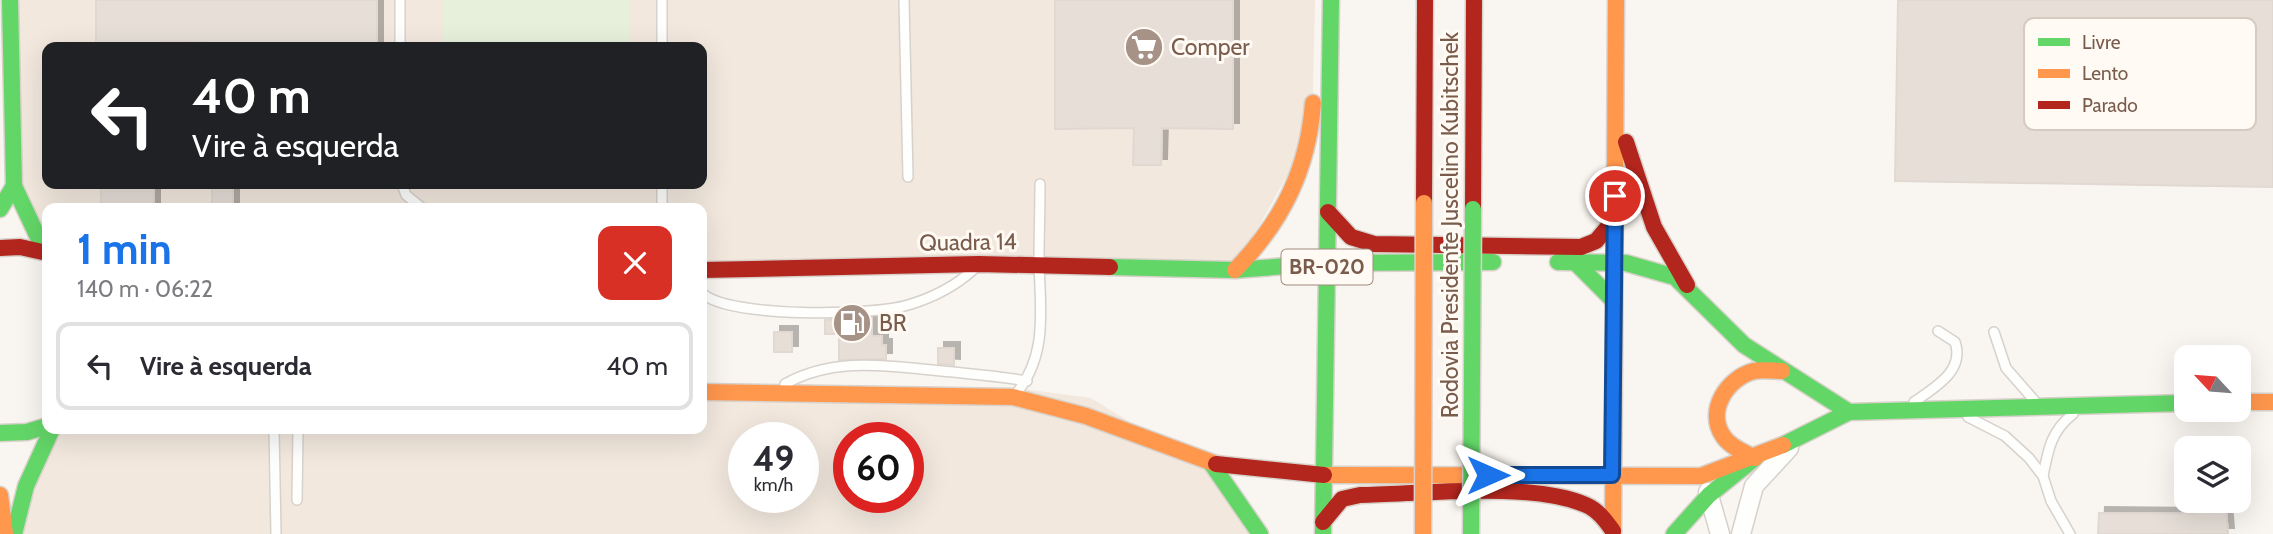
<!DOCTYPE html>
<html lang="pt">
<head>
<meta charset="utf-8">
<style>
  :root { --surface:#fff; --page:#f2f2f3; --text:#2b2b33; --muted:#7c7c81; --line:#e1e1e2; --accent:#1a73e8 }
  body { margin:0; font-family:Cabin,sans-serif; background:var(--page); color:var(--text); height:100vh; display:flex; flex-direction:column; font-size:26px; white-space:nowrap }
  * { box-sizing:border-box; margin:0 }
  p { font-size:23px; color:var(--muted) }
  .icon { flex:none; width:38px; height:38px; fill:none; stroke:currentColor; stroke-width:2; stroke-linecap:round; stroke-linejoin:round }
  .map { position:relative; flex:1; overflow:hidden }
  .side { position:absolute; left:42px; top:203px; width:665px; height:231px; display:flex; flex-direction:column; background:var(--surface); border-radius:14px; box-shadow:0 7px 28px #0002 }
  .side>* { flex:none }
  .hud { position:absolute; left:42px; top:42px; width:665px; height:147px; border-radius:14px; box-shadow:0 7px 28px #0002; background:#202124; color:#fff; overflow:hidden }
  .needle { width:46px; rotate:296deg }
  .fabs { position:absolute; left:2174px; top:345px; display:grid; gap:14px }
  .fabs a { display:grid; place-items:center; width:77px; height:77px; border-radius:14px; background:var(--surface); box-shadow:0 7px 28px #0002; font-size:35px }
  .speed { position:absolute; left:728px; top:422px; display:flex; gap:14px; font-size:35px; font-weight:700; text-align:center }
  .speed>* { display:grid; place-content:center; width:91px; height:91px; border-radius:50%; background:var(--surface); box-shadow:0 7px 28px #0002; line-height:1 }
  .speed small { font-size:18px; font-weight:400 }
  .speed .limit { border:10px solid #d22; background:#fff; color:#111 }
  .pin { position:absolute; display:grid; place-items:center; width:60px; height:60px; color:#fff; margin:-30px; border:4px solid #fff; border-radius:50%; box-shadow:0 2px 7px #0007 }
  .me { position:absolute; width:77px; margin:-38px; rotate:90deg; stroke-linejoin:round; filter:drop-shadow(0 0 5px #0008) }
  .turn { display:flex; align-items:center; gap:24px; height:147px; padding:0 35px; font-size:32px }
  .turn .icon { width:91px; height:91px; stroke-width:2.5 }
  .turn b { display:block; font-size:49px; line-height:60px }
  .round { display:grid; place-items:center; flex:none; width:74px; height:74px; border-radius:14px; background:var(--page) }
  .overview { display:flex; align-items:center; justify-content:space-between; height:119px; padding:0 35px }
  h1 { font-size:42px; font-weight:700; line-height:52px; color:var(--accent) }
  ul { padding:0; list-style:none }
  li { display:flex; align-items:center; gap:21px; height:88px; margin:0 14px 10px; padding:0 21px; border:4px solid var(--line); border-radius:14px }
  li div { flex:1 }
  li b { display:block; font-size:26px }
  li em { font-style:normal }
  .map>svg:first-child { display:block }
  .residential { fill:#f2e8de; fill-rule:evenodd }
  .pitch { fill:#e7f0db }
  .building { fill:#e6ded7; stroke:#e2d8d2; stroke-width:2; filter:url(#shadow) }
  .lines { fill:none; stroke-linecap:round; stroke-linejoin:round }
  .lane-casing { stroke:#d7d1cb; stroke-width:12 }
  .street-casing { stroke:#d7d1cb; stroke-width:21 }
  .fast-casing { stroke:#d9d2cb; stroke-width:19 }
  .slow-casing { stroke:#d9d2cb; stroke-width:19 }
  .jam-casing { stroke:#d9d2cb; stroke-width:19 }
  .lane { stroke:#fefefd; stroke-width:9 }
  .street { stroke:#fefefd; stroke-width:18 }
  .fast { stroke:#63d668; stroke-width:16 }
  .slow { stroke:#ff974d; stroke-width:16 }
  .jam { stroke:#b3261e; stroke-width:16 }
  .fast-bridge-casing { stroke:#dad1cc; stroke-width:19; stroke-linecap:butt }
  .slow-bridge-casing { stroke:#dad1cc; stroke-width:19; stroke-linecap:butt }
  .fast-bridge { stroke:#63d668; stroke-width:16 }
  .slow-bridge { stroke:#ff974d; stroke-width:16 }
  .route-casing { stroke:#114b97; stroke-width:18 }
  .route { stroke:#1a73e8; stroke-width:12 }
  .labels { text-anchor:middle; stroke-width:6; stroke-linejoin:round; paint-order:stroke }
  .shield { fill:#fffaf3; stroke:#a28b7f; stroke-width:2 }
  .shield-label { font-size:21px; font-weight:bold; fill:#7a5c4d }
  .poi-label { font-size:23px; fill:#7a5c4d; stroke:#fffaf3; text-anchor:start }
  .street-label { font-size:23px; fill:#7a5c4d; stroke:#fffaf3 }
  .key { fill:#fffaf3; stroke:#d7cbc1; stroke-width:2 }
  .key-label { font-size:19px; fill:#7a5c4d }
</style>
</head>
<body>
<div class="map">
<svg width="2273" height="534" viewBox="0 0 2273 534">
  <defs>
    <filter id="shadow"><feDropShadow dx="6" dy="-6" stdDeviation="0" flood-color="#0004"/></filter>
  </defs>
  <rect width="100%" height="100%" fill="#f9f5f0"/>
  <g class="residential">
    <path d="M14 0H1315L1312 130 1235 270 702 261V208H47V235L15 186ZM47 47H702V184H47Z"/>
    <path d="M1016 388 1091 398 1173 449 1211 463 1260 534H10L49 429H702V390ZM744 438H803V497H744ZM849 438H908V497H849Z"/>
  </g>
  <g class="pitch">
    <path d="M443 0H630L629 47H443Z"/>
    <path d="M444 184H627L444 188Z"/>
  </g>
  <g class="building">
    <path d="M96 0H377V47H207V42L161 41V47H96Z"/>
    <path d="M1055 0H1233V129L1162 128 1161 165H1133L1134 128 1055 129Z"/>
    <path d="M1898 0H2273V187L1895 181Z"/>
    <rect x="101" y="184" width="53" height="24"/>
    <rect x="212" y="184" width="21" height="24"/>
    <path d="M872 318V336H882V345H886V359L839 360V334H825V320Z"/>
    <rect x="774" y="332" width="18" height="20"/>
    <path d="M938 348H954V365L938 364Z"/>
    <path d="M2196 511H2226L2228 534H2098L2099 513 2196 514Z"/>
  </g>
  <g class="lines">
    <g class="lane-casing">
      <g id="lane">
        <path d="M400 0V47"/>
        <path d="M662 0V47"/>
        <path d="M904 0 908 177"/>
        <path d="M402 184 406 195 422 208"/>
        <path d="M662 208V184"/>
        <path d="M702 293C728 318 872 316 908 305 932 298 954 287 973 270"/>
        <path d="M1994 332 2006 368 2034 400"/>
        <path d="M785 384C834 356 889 366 942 371 971 374 999 376 1027 381"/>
        <path d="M1014 396C1049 356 1040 309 1039 261 1039 235 1040 210 1040 184"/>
        <path d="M1914 402C1935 387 1965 371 1955 342L1938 331"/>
        <path d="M1968 417 2005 436 2029 458 2043 476 2051 501 2070 534"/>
        <path d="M274 429 276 534"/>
        <path d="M2043 476C2048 450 2051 431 2073 414"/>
        <path d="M297 500 298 429"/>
      </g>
    </g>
    <g class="street-casing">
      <g id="street">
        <path d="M1708 492 1720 534"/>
        <path d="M1741 534 1754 486 1789 448"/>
      </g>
    </g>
    <g class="fast-casing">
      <g id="fast">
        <path d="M10 0 14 186 45 252"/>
        <path d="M0 209 14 186"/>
        <path d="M1558 262 1626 263 1675 277 1744 345 1849 412"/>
        <path d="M1575 262 1614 301"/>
        <path d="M1327 263 1493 262"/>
        <path d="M1110 267 1235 270 1327 263"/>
        <path d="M0 433 27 432 47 426"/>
        <path d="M1783 445 1849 412 2186 403"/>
        <path d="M1211 463 1260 534"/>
        <path d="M14 534 26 486 52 429"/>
        <path d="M1323 534 1331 0"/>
        <path d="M1674 534 1709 495 1755 458"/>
      </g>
    </g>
    <g class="slow-casing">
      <g id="slow">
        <path d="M1235 270C1282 222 1308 170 1313 103"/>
        <path d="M702 392 1013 397 1086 416 1216 464"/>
        <path d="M2238 402H2273"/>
        <path d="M1755 458C1744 452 1730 447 1723 436 1706 411 1727 378 1754 371 1763 369 1773 371 1782 371"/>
        <path d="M1324 475 1701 476 1783 445"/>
        <path d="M0 495 5 534"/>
        <path d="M1613 534 1616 0"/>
      </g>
    </g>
    <g class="jam-casing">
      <g id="jam">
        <path d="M1626 142 1654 227 1687 285"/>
        <path d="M1424 203 1425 0"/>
        <path d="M1473 209 1474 0"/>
        <path d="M1328 212 1351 237 1374 244 1581 247 1596 241 1614 220"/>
        <path d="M0 248 20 247 47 253"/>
        <path d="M702 270 979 264 1110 267"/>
        <path d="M1216 464 1324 475"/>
        <path d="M1323 522 1342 499 1360 495C1422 494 1530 481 1586 505 1598 510 1606 521 1613 531"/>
      </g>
    </g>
    <use href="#lane" class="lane"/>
    <use href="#street" class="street"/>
    <use href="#fast" class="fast"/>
    <use href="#slow" class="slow"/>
    <use href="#jam" class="jam"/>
    <g class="fast-bridge-casing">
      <path id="fast-bridge" d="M1471 534 1473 209"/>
    </g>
    <g class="slow-bridge-casing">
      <path id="slow-bridge" d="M1423 534 1424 203"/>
    </g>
    <use href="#fast-bridge" class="fast-bridge"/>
    <use href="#slow-bridge" class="slow-bridge"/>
  </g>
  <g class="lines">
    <g class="route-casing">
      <path id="route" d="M1488 475H1612L1615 196"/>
    </g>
    <use href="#route" class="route"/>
  </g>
  <defs>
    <g id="supermarket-disc" transform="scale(2.0125)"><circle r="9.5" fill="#a69286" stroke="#fffaf3"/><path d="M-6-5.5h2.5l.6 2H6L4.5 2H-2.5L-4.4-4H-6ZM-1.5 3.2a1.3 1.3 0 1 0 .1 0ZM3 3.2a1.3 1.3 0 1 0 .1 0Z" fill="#fff"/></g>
    <g id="fuel-disc" transform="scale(2.0125)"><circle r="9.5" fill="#a69286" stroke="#fffaf3"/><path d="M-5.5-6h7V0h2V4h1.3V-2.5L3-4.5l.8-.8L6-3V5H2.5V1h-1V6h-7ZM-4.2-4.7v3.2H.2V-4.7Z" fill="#fff"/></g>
  </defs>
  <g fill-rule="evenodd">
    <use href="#supermarket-disc" x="1144" y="47"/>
    <use href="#fuel-disc" x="852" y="323"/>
  </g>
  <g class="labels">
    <rect class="shield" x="1281.5" y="249.5" width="91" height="35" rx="5"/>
    <g class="shield-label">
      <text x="1327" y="274">BR-020</text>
    </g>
    <g class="poi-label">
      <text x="1171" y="55">Comper</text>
      <text x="879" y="331">BR</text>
    </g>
    <g class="street-label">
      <text transform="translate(1450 225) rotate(-90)" y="8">Rodovia Presidente Juscelino Kubitschek</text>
      <text transform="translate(968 242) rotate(-1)" y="8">Quadra 14</text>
    </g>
  </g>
  <rect x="2024" y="18" width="232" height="112" rx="10" class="key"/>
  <rect x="2038" y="38" width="32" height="8" fill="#63d668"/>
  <rect x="2038" y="69" width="32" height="9" fill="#ff974d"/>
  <rect x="2038" y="101" width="32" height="8" fill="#b3261e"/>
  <g class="key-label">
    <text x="2082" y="49">Livre</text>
    <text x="2082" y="80">Lento</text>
    <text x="2082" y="112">Parado</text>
  </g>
</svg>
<div class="fabs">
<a><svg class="needle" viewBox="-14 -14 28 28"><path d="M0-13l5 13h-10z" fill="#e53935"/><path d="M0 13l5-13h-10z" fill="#7c7c81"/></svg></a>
<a><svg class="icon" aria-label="layers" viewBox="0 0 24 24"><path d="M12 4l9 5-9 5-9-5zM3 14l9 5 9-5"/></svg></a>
</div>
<div class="speed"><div>49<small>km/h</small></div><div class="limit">60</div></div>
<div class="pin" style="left:1615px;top:196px;background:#d93025"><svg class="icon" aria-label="arrive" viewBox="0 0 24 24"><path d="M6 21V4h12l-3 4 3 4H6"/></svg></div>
<svg class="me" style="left:1488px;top:475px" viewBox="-20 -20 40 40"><path d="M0-17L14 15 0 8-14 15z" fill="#1a73e8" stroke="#fff" stroke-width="4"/></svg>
<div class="hud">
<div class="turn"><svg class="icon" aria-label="left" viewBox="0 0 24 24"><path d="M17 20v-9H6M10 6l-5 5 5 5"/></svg><div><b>40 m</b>Vire à esquerda</div></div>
</div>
<section class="side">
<div class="overview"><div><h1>1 min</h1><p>140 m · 06:22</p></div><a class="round" style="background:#d93025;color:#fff"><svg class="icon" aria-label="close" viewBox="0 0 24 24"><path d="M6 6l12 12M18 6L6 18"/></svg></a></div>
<ul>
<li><svg class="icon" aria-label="left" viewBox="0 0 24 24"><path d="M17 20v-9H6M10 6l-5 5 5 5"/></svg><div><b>Vire à esquerda</b></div><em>40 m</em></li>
</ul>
</section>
</div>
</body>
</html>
